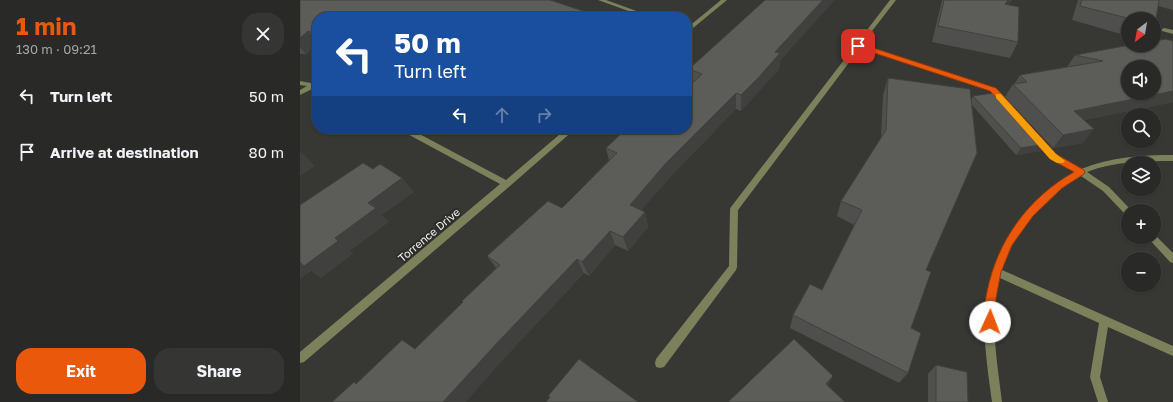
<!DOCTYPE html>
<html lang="en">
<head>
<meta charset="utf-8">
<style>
  :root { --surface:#292927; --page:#353533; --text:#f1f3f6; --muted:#a5a6a7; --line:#454544; --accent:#ea580c }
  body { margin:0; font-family:"Golos Text",sans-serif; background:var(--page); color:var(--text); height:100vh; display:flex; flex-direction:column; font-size:15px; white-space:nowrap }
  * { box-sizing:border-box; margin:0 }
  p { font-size:13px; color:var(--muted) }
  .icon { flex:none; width:22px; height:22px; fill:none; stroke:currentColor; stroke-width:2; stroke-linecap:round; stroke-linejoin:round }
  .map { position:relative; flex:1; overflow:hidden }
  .side { display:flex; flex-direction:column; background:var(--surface); width:300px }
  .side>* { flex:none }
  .hud { position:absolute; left:12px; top:12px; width:380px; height:122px; border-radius:16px; box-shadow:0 1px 3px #0004,0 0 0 1px var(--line); background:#1a4fa0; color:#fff; overflow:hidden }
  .needle { width:26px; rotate:211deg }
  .buttons { position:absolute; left:821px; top:12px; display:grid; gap:8px }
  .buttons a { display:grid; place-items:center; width:40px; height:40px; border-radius:50%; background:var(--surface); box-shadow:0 1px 3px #0004,0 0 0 1px var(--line); font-size:20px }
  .pin { position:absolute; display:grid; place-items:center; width:34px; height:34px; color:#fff; margin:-17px; border-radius:8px; box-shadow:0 2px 6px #0006 }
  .me { position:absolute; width:44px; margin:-22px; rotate:2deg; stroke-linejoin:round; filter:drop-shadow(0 0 3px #0008) }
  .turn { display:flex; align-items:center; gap:14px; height:84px; padding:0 16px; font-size:18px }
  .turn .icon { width:52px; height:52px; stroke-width:2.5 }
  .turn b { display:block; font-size:28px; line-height:34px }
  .lanes { display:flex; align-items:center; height:38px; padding:0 16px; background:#0003; justify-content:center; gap:20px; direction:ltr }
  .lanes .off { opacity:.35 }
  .round { display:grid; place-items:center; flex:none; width:42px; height:42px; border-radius:16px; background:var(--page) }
  .overview { display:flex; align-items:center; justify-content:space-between; height:68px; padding:0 16px }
  h1 { font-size:24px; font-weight:700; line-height:30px; color:var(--accent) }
  .cta { display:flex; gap:8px; margin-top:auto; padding:8px 16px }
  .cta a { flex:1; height:46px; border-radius:16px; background:var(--accent); color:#fff; font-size:16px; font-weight:700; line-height:46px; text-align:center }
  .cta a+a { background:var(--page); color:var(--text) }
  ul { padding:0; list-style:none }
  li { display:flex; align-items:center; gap:12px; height:56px; padding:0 16px }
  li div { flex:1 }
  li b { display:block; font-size:15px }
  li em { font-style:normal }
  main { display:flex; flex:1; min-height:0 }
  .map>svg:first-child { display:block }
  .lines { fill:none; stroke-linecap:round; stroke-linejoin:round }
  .minor { fill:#7c815c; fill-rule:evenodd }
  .wall { fill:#4f4f4d }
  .shaded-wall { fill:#40403e }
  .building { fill:#5c5c59; stroke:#40403e; fill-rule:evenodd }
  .route { fill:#ea580c; stroke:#983908 }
  .slow { fill:#f59e0b }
  .labels { text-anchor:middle; stroke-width:4; stroke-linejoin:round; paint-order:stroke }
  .street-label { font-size:11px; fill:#f4f5f3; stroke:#2d2d2a }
</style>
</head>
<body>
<main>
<section class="side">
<div class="overview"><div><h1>1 min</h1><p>130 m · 09:21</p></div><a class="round"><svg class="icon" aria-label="close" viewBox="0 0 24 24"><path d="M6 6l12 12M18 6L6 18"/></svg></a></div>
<ul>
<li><svg class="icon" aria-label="left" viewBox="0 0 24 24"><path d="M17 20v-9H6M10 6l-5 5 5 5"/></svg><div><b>Turn left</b></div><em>50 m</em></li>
<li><svg class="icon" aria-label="arrive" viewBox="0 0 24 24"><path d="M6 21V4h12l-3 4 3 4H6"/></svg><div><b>Arrive at destination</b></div><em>80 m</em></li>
</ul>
<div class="cta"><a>Exit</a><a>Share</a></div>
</section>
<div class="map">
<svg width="873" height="402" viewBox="0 0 873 402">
  <rect width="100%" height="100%" fill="#373734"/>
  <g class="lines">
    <g class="minor">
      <path d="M298 0H306L353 17H345Z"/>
      <path d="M421 0H427L387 33V28Z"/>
      <path d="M590 0H596L562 44 695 89 704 97V101H700L691 91 560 48 438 210 437 267 436 270 364 367 360 368 356 367 355 363 356 359 429 266 430 209 431 207Z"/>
      <path d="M864 28 873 30V34L862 31 861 30Z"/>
      <path d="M0 81 16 84 17 88H14L0 95V90L7 86 0 85Z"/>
      <path d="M100 129H110L206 180 266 129H275L210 186 4 362 0 363V352L200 184 102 131Z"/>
      <path d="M738 136 741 137 756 154 781 169C811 157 842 155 873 155V161C844 161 815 161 787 172L809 187 831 210 832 211H828V215L825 214 803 191 781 176C744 197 715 230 702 270L873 346V356L808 327 800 377 808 402H798L790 377 799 323 700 278C689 318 697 361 702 402H692C688 372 683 341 685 311 689 253 724 201 775 172L750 158 734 139Z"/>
      <path d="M854 234 873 253V263L870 262 849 239 848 237H854Z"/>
    </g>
  </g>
  <g class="wall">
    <path d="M0 0 17 17V44L6 54H0Z"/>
    <path d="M642 0H712L708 5 718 42 710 58 632 42Z"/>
    <path d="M778 0H873V10L858 6 855 25 854 27V19H828V36L772 20Z"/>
    <path d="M873 41V102L784 120 783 143 753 148 705 97 713 84 715 83 720 75 767 67 775 55Z"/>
    <path d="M480 61 479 69 441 111 436 109 369 178 341 210 345 212 348 227 328 251 315 245 289 276 284 273 208 354 32 402 54 382 57 383 115 349 163 302 196 268 187 256 262 208 309 160 306 148 387 129 391 85H390L389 69Z"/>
    <path d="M588 78 671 100 673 96 741 151 716 155 672 105 611 328 608 373 599 383 490 328 493 315 522 290 554 225 537 216 541 201 581 138 583 95Z"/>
    <path d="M636 365 668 402H628V374Z"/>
  </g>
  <g class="shaded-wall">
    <path d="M523 0H535L480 61 479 69 441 111V95L475 52Z"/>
    <path d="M708 0H712L698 20 705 4Z"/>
    <path d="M8 31 17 42V44L6 54 0 47V38Z"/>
    <path d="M873 91V102L765 124 774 111Z"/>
    <path d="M436 93V109L369 178 334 219 330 205 366 163Z"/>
    <path d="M794 129 783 143 753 148 763 135Z"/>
    <path d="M746 144 741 151 716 155 721 148Z"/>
    <path d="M1 152 15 166 0 176V153Z"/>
    <path d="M102 178 114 192 82 215 89 222 50 251 53 254 21 278 11 271 0 279V262L35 238 68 203Z"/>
    <path d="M345 212 348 227 328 251 323 237Z"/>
    <path d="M310 231 315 245 289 276 282 262Z"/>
    <path d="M277 259 284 273 208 354 166 402H143L197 343Z"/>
    <path d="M533 376 528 387 526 384Z"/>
  </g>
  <g class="building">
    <path d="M0 0H250L301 17H17V35L8 31 0 38Z"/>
    <path d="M465 0H523L475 52 480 53 459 77 441 95 436 93 366 163 330 205 345 212 323 237 310 231 282 262 277 259 197 343 143 402H32L54 382 56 384 102 340 115 349 163 302 162 301 200 265 187 256 248 201 262 208 317 153 306 148 326 129H387V88L402 74 389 69Z"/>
    <path d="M644 0H708L705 4 719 7 718 42 638 26Z"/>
    <path d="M782 0H859L855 25H854V19H831L780 6Z"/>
    <path d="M866 39 873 41V91L774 111 794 129 763 135 713 84 727 82 720 75 803 61 775 55 830 45H854V41ZM828 67H854V93H828Z"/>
    <path d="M588 78 670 89 677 153 626 270 631 272 611 328 621 333 608 373 493 315 510 284 522 290 562 210 541 201 586 130Z"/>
    <path d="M700 92 746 144 721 148 673 96Z"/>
    <path d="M63 163 73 169 80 164 102 178 68 203 76 208 35 238 38 241 4 266 0 262V205Z"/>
    <path d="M494 339 533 376 526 384 545 402H428Z"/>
    <path d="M279 359 338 402H246L250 397 248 396Z"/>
    <path d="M636 365 667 372 668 402H636Z"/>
  </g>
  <path class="route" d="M556 44H561L696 88 756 154 784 170 785 172 784 174 762 188 733 216 712 245 701 272 696 298 695 322 694 325 690 327 686 325C682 316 685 301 687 292 697 241 728 198 774 172L750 159 690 91 556 47Z"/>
  <path class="slow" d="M696 94H701L756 154 765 161 763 163H757L750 159 696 98Z"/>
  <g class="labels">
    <g class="street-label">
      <text transform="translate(129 235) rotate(-40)" y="4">Torrence Drive</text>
    </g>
  </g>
</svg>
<div class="buttons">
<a><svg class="needle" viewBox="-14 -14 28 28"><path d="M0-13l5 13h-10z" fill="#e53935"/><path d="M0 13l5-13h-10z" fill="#a5a6a7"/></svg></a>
<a><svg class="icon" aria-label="sound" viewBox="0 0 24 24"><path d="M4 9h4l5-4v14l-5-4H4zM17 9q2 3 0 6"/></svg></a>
<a><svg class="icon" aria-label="search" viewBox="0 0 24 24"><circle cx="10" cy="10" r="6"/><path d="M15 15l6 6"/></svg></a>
<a><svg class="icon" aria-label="layers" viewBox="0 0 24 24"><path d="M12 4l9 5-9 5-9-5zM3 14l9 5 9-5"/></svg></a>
<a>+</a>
<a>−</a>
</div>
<div class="pin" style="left:558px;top:46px;background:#d93025"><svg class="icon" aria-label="arrive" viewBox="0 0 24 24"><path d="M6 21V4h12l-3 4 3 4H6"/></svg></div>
<svg class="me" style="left:690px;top:322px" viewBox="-20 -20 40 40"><circle r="19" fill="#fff"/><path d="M0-13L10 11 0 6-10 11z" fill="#ea580c"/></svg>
<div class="hud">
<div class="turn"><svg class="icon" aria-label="left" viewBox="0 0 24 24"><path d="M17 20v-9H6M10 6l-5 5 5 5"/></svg><div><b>50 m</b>Turn left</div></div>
<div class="lanes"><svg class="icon" aria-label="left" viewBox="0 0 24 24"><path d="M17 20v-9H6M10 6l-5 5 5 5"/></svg><svg class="icon off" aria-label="ahead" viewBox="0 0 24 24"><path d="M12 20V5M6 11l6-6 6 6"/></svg><svg class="icon off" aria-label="right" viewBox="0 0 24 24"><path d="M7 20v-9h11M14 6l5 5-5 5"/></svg></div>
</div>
</div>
</main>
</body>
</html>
